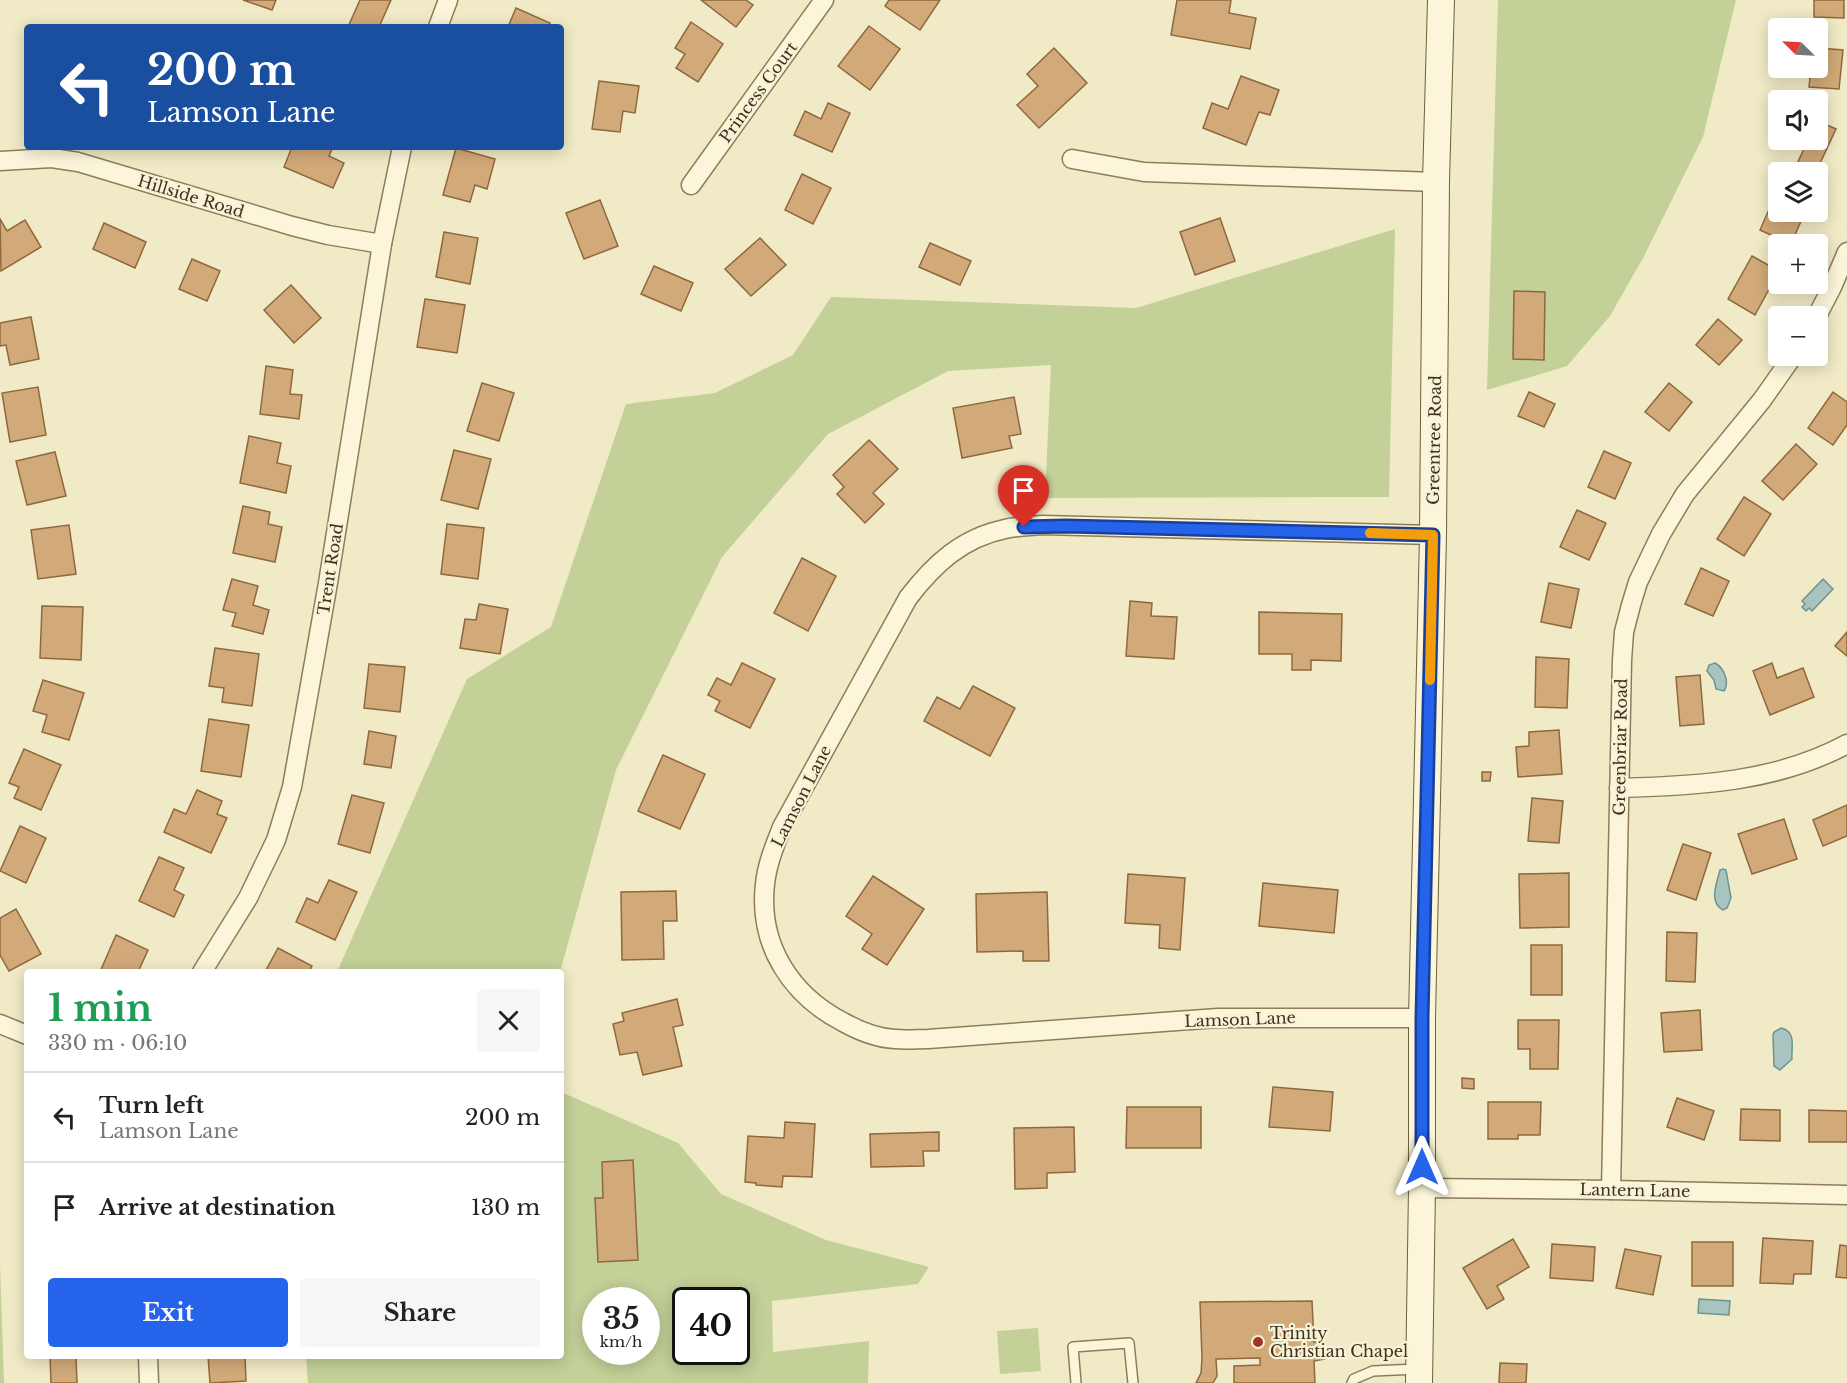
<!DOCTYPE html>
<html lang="en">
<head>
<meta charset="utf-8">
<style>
  :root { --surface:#fff; --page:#f6f6f6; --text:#222; --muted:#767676; --line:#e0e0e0; --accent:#2563eb }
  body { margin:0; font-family:"Libre Baskerville",serif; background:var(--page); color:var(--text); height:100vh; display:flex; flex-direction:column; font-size:22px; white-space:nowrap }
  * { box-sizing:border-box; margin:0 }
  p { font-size:20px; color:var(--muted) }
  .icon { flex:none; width:33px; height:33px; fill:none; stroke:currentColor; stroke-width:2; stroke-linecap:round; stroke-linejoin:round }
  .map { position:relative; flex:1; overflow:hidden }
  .details { position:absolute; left:24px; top:969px; width:540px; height:390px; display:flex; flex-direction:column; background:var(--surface); border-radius:6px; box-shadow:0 3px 15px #0003 }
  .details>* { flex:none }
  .hud { position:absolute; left:24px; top:24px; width:540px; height:126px; border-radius:6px; box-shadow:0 3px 15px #0003; background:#1a4fa0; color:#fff; overflow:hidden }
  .needle { width:39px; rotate:294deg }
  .buttons { position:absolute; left:1768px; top:18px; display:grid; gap:12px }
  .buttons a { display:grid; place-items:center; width:60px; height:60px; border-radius:6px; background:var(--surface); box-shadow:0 3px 15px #0003; font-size:30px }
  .speed { position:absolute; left:582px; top:1287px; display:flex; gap:12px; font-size:30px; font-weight:700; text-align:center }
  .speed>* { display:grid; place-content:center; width:78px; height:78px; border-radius:50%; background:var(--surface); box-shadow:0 3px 15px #0003; line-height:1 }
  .speed small { font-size:15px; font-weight:400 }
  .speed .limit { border:3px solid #111; border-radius:9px; background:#fff; color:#111 }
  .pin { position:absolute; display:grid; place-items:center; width:51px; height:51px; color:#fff; margin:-62px -26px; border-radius:50% 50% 50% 0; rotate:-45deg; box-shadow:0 0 6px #0007 }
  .pin .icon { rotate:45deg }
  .me { position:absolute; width:66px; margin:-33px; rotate:0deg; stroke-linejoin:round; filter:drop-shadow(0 0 4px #0008) }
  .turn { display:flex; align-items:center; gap:21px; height:126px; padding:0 24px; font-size:27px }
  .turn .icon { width:78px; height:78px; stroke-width:2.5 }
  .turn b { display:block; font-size:42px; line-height:51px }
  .round { display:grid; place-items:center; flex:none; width:63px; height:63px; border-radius:6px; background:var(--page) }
  .headline { display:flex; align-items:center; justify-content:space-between; height:102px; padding:0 24px }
  h1 { font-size:36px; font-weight:700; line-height:45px; color:#1e9e55 }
  .action { display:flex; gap:12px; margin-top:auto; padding:12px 24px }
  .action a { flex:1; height:69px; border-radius:6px; background:var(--accent); color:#fff; font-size:24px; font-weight:700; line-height:69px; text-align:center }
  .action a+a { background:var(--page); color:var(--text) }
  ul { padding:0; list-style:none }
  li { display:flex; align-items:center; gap:18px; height:90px; padding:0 24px; border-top:2px solid var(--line) }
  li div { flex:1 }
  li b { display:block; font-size:22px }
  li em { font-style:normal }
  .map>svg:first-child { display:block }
  .green { fill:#c3d098; fill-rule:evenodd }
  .water { fill:#a7c4c0; stroke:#6d948f; stroke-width:1.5 }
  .building { fill:#d2a979; stroke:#8f683e; stroke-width:1.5 }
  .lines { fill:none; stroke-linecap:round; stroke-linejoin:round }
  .lane-casing { stroke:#8e7c5a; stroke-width:12 }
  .street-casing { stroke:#8e7c5a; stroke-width:21 }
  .secondary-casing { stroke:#705d3d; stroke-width:28 }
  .lane { stroke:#fbf5da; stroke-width:9 }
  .street { stroke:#fbf5da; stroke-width:18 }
  .secondary { stroke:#fbf5da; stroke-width:26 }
  .route-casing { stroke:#184099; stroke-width:15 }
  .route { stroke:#2563eb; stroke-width:10 }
  .slow { stroke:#f59e0b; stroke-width:10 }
  .poi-dot { fill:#a13426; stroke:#f8f2d6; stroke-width:2 }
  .labels { text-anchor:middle; stroke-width:4.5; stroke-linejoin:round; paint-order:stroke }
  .street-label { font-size:16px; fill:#3d311f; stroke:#f8f2d6 }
  .poi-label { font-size:16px; fill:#3d311f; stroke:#f8f2d6; text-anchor:start }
</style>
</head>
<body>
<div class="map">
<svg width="1847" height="1383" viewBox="0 0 1847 1383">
  <rect width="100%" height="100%" fill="#f1eac6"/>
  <g class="green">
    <path d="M1498 0H1736L1703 137 1643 258 1610 316 1567 366 1487 390Z"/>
    <path d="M1395 229 1389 497 1045 498 1051 365 948 371 828 434 722 557 616 770 560 972H337L467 679 551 627 626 404 715 393 793 355 831 297 1136 308Z"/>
    <path d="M561 1092 678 1143 721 1194 826 1240 929 1267 918 1284 772 1301 773 1352 869 1341 868 1383H308L306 1356H561ZM596 1300H646V1352H596ZM686 1300H736V1352H686Z"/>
    <path d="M0 1263 4 1383H0Z"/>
    <path d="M1038 1328 1041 1371 1000 1374 997 1331Z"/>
  </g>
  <g class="water">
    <path d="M1823 579 1833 589 1812 611 1809 608 1806 611 1802 607 1805 604 1802 601Z"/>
    <path d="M1715 663C1724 668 1730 682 1724 691L1716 689 1714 680 1707 671 1709 665Z"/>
    <path d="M1723 869 1726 870 1731 898 1727 908 1723 910C1708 902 1717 883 1720 870Z"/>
    <path d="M1781 1028C1797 1032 1791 1047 1792 1059L1780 1070 1774 1066 1773 1035 1774 1032Z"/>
    <path d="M1699 1299 1730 1301 1729 1315 1698 1313Z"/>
  </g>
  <g class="building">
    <path d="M243 0H276L272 10Z"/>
    <path d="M360 0H391L379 27H348Z"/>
    <path d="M701 0H746L753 5 736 27Z"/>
    <path d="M889 0H940L920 30 885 6Z"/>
    <path d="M1177 0H1231L1229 13 1256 18 1250 49 1171 35Z"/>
    <path d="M1814 0H1844V18L1814 17Z"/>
    <path d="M516 8 550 23 548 27H508Z"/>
    <path d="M691 22 723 44 698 82 676 68 685 54 675 48Z"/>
    <path d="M869 26 900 49 870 90 838 66Z"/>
    <path d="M1054 48 1087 83 1039 128 1017 105 1038 86 1027 74Z"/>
    <path d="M1818 48 1843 50 1839 89 1809 87 1811 68H1818Z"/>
    <path d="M1241 76 1279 90 1270 115 1259 112 1246 145 1203 128 1212 103 1228 109Z"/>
    <path d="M599 81 639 86 635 113 623 111 620 132 592 129Z"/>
    <path d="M828 103 850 113 832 152 794 135 805 111 821 119Z"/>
    <path d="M1818 121 1836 129 1816 172H1812L1796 166 1808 140H1818Z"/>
    <path d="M292 147H333L329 156 344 163 333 188 284 167Z"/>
    <path d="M456 148 495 159 487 189 475 185 470 202 443 195Z"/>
    <path d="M802 174 831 188 813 224 785 210Z"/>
    <path d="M1778 189 1779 212H1805L1791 244 1760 230Z"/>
    <path d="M600 200 618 246 584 259 566 213Z"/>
    <path d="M1220 218 1235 261 1195 275 1180 232Z"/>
    <path d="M0 219 7 231 25 220 41 247 1 271Z"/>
    <path d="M104 223 146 242 135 268 93 249Z"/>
    <path d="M444 232 478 238 470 284 436 277Z"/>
    <path d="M760 238 786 265 751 296 725 269Z"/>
    <path d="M930 243 971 261 960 285 919 267Z"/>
    <path d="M1752 256 1779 271 1755 315 1728 299Z"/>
    <path d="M192 259 220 271 207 301 179 289Z"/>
    <path d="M654 266 693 283 681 311 641 294Z"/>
    <path d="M291 285 321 318 294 343 264 310Z"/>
    <path d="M1514 291 1545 292 1544 360 1513 359Z"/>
    <path d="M425 299 465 305 457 353 417 347Z"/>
    <path d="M31 317 39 359 10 365 6 345 0 346V323Z"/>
    <path d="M1718 319 1742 340 1719 365 1696 345Z"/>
    <path d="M266 366 293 370 290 394 302 395 299 419 260 414Z"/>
    <path d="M482 383 514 393 499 441 467 431Z"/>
    <path d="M1669 383 1692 402 1669 431 1645 412Z"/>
    <path d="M38 387 46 435 10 442 2 393Z"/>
    <path d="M1529 392 1555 404 1544 427 1518 416Z"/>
    <path d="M1833 392 1847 402V425L1833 445 1808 428Z"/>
    <path d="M1014 397 1021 434 1009 436 1012 448 962 458 953 408Z"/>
    <path d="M249 436 281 443 277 463 291 466 286 493 240 483Z"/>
    <path d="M869 440 898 469 873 493 884 504 865 523 837 494 844 487 833 475Z"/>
    <path d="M1796 444 1817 464 1783 500 1762 481Z"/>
    <path d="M454 450 491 459 478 509 441 500Z"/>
    <path d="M1604 451 1631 463 1615 499 1588 487Z"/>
    <path d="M55 452 66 496 27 505 16 461Z"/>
    <path d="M1744 497 1771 514 1744 556 1717 539Z"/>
    <path d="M243 506 270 512 268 524 282 527 275 562 233 553Z"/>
    <path d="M1577 510 1606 523 1589 560 1560 547Z"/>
    <path d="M447 524 484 528 478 579 441 574Z"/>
    <path d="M69 525 76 574 38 579 31 530Z"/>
    <path d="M802 558 836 576 808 631 774 613Z"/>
    <path d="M1701 568 1729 581 1713 616 1685 604Z"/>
    <path d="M232 579 258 586 253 605 269 610 263 634 232 626 236 613 223 610Z"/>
    <path d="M1549 583 1579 589 1571 628 1541 622Z"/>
    <path d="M1130 601 1152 603 1151 616 1177 617 1174 659 1126 656Z"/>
    <path d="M479 604 508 609 500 654 460 648 465 619 476 620Z"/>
    <path d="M42 606 83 607 81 660 40 658Z"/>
    <path d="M1259 612 1342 614 1341 661 1311 660V670H1292V654H1259Z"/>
    <path d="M1847 632V656L1835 646Z"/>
    <path d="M215 648 259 654 252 706 222 702 224 688 209 686Z"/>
    <path d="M1536 657 1569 659 1567 708 1535 707Z"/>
    <path d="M742 663 775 679 750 728 715 711 720 701 708 695 717 678 731 685Z"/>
    <path d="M1772 663 1777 678 1803 668 1814 697 1770 715 1753 671Z"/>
    <path d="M369 664 405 667 400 712 364 708Z"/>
    <path d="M1700 675 1704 724 1680 726 1676 677Z"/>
    <path d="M43 680 84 693 69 740 42 732 47 715 33 711Z"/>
    <path d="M973 686 1015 708 990 756 924 721 937 697 960 709Z"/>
    <path d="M209 719 249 725 241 777 201 771Z"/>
    <path d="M1559 730 1562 774 1518 777 1516 747 1529 746V732Z"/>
    <path d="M369 731 396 736 391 768 364 764Z"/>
    <path d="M24 749 61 765 41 810 14 798 19 787 9 783Z"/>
    <path d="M663 755 705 774 680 829 638 811Z"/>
    <path d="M1482 772H1491L1490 781H1482Z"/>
    <path d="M197 790 222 801 217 814 227 818 211 853 164 832 174 809 186 814Z"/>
    <path d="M352 795 384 803 370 853 338 844Z"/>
    <path d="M1532 798 1563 801 1559 843 1528 841Z"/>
    <path d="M1847 805V836L1823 846 1813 820Z"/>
    <path d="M1784 819 1797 859 1752 874 1738 834Z"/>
    <path d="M20 826 46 838 26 883 0 871Z"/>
    <path d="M1683 844 1711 853 1696 900 1667 890Z"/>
    <path d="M159 857 184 868 174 890 184 895 174 917 139 901Z"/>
    <path d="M1569 873V927L1520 928 1519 874Z"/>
    <path d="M1128 874 1185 878 1180 950 1159 948 1160 925 1125 923Z"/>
    <path d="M873 876 924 909 887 965 862 949 872 934 846 916Z"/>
    <path d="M329 880 357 892 335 940 296 922 307 898 318 903Z"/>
    <path d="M1263 883 1338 890 1334 933 1259 926Z"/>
    <path d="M676 891 677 921H663L664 959 622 960 621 892Z"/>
    <path d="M1047 892 1049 961H1023V951L977 952 976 894Z"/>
    <path d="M16 909 41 954 9 971 0 955V918Z"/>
    <path d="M1667 932 1697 933 1695 982 1666 981Z"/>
    <path d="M116 935 148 950 138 972H100Z"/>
    <rect x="1531" y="945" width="31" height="50"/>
    <path d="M278 948 312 966 309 972H265Z"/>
    <path d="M677 999 683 1025 673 1027 682 1066 643 1075 637 1052 620 1055 613 1024 624 1021 622 1013Z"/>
    <path d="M1700 1010 1702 1050 1664 1052 1661 1013Z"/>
    <path d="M1518 1020H1559L1558 1069H1530V1049H1518Z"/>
    <path d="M1462 1078 1474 1079V1089L1462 1088Z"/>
    <path d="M1273 1087 1333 1092 1330 1131 1269 1127Z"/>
    <path d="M1677 1098 1714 1111 1704 1140 1667 1127Z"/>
    <path d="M1488 1102H1541L1540 1135H1518V1139H1488Z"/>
    <path d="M1127 1107H1201V1148H1126Z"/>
    <path d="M1741 1109 1780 1110V1141L1740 1140Z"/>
    <path d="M1809 1110 1847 1111V1142H1809Z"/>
    <path d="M785 1122 815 1124 812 1177 783 1176 782 1187 756 1185V1183L745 1182 748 1136 784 1138Z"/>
    <path d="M1074 1127 1075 1172 1047 1173V1188L1015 1189 1014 1128Z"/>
    <path d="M939 1132V1151H923L924 1166 871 1167 870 1134Z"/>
    <path d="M633 1160 638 1260 598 1262 595 1198H603L602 1162Z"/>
    <path d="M1763 1238 1813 1241 1811 1274H1794L1793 1284 1760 1283Z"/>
    <path d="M1513 1239 1529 1267 1497 1286 1504 1299 1487 1309 1463 1268Z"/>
    <rect x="1692" y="1242" width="41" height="44"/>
    <path d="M1552 1244 1595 1247 1593 1281 1550 1278Z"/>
    <path d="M1840 1245 1847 1246V1278L1836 1277Z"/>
    <path d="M1625 1249 1661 1256 1653 1295 1616 1288Z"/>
    <path d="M1312 1301 1314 1342H1324L1325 1359 1314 1361 1315 1383H1234V1366L1260 1365V1358L1216 1359 1217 1376 1213 1383H1196L1201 1373 1202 1358 1200 1302Z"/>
    <path d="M50 1356H76L77 1383H51Z"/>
    <path d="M208 1356H245L246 1381 210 1383Z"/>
    <path d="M1500 1363 1527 1364 1526 1383H1499Z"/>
  </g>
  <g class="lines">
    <g class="lane-casing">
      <g id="lane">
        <path d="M1076 1383 1073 1347 1129 1343 1133 1383"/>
        <path d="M1352 1383 1354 1379 1373 1371 1417 1369"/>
      </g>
    </g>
    <g class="street-casing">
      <g id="street">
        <path d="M438 27 448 0"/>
        <path d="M1072 159 1144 172 1436 182"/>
        <path d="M0 161 52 158 78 162 292 226 328 235 382 244"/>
        <path d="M691 185 824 0"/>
        <path d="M1817 316 1832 287 1847 252"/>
        <path d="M1619 788C1697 786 1777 782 1847 744"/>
        <path d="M202 972 248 898 276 840 292 787 328 583 382 244 402 147"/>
        <path d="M1422 1018H1218L928 1039C917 1039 906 1040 895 1039 877 1038 859 1031 843 1022 791 995 758 945 765 884 767 864 775 845 782 827L908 598C934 564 962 538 1005 529 1017 526 1031 526 1043 525L1433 535"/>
        <path d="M0 1024 27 1035"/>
        <path d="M1422 1188 1611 1190 1847 1195"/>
        <path d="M1611 1190 1622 660 1624 632 1631 605 1638 582 1661 534 1685 494 1762 400 1793 356"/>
        <path d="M148 1356 149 1383"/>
      </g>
    </g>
    <g class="secondary-casing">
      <path id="secondary" d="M1419 1383 1422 1188V1018L1433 535 1436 182 1441 0"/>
    </g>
    <use href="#lane" class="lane"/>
    <use href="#street" class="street"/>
    <use href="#secondary" class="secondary"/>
  </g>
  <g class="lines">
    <g class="route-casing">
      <path id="route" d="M1024 527 1066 526 1433 535 1422 1018V1167"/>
    </g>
    <use href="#route" class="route"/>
    <path class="slow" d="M1370 533 1433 535 1430 680"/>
  </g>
  <circle class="poi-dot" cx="1258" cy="1342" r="6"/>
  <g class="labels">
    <g class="street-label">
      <text transform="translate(758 92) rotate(-54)" y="6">Princess Court</text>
      <text transform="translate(191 196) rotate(17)" y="6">Hillside Road</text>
      <text transform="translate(1434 440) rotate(-89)" y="6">Greentree Road</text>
      <text transform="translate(330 569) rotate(-81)" y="6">Trent Road</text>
      <text transform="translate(1620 747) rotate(-89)" y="6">Greenbriar Road</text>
      <text transform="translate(801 796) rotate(-63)" y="6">Lamson Lane</text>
      <text transform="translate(1240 1019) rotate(-2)" y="6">Lamson Lane</text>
      <text transform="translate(1635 1190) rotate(1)" y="6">Lantern Lane</text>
    </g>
    <g class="poi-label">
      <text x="1270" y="1339">Trinity<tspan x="1270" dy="18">Christian Chapel</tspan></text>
    </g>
  </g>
</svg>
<div class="buttons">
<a><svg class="needle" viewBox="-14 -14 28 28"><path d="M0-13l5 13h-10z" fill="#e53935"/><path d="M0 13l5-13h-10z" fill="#767676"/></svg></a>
<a><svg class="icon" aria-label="sound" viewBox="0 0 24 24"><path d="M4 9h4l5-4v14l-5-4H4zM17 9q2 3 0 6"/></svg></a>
<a><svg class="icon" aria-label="layers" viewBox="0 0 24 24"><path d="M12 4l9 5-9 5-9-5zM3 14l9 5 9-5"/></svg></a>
<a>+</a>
<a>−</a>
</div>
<div class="speed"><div>35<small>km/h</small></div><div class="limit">40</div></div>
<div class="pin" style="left:1024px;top:527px;background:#d93025"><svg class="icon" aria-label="arrive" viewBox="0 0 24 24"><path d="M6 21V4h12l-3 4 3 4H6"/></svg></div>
<svg class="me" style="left:1422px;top:1167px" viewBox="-20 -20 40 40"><path d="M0-17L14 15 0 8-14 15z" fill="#2563eb" stroke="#fff" stroke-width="4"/></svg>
<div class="hud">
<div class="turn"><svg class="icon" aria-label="left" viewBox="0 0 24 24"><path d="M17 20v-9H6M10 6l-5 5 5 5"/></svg><div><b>200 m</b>Lamson Lane</div></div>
</div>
<section class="details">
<div class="headline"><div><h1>1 min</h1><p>330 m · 06:10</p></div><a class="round"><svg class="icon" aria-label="close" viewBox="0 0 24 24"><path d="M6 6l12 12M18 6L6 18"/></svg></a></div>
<ul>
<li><svg class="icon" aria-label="left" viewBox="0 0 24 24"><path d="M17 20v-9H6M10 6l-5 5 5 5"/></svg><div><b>Turn left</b><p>Lamson Lane</p></div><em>200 m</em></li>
<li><svg class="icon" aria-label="arrive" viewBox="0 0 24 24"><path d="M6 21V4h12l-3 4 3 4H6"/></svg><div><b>Arrive at destination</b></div><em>130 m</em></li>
</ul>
<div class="action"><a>Exit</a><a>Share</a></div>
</section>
</div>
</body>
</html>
